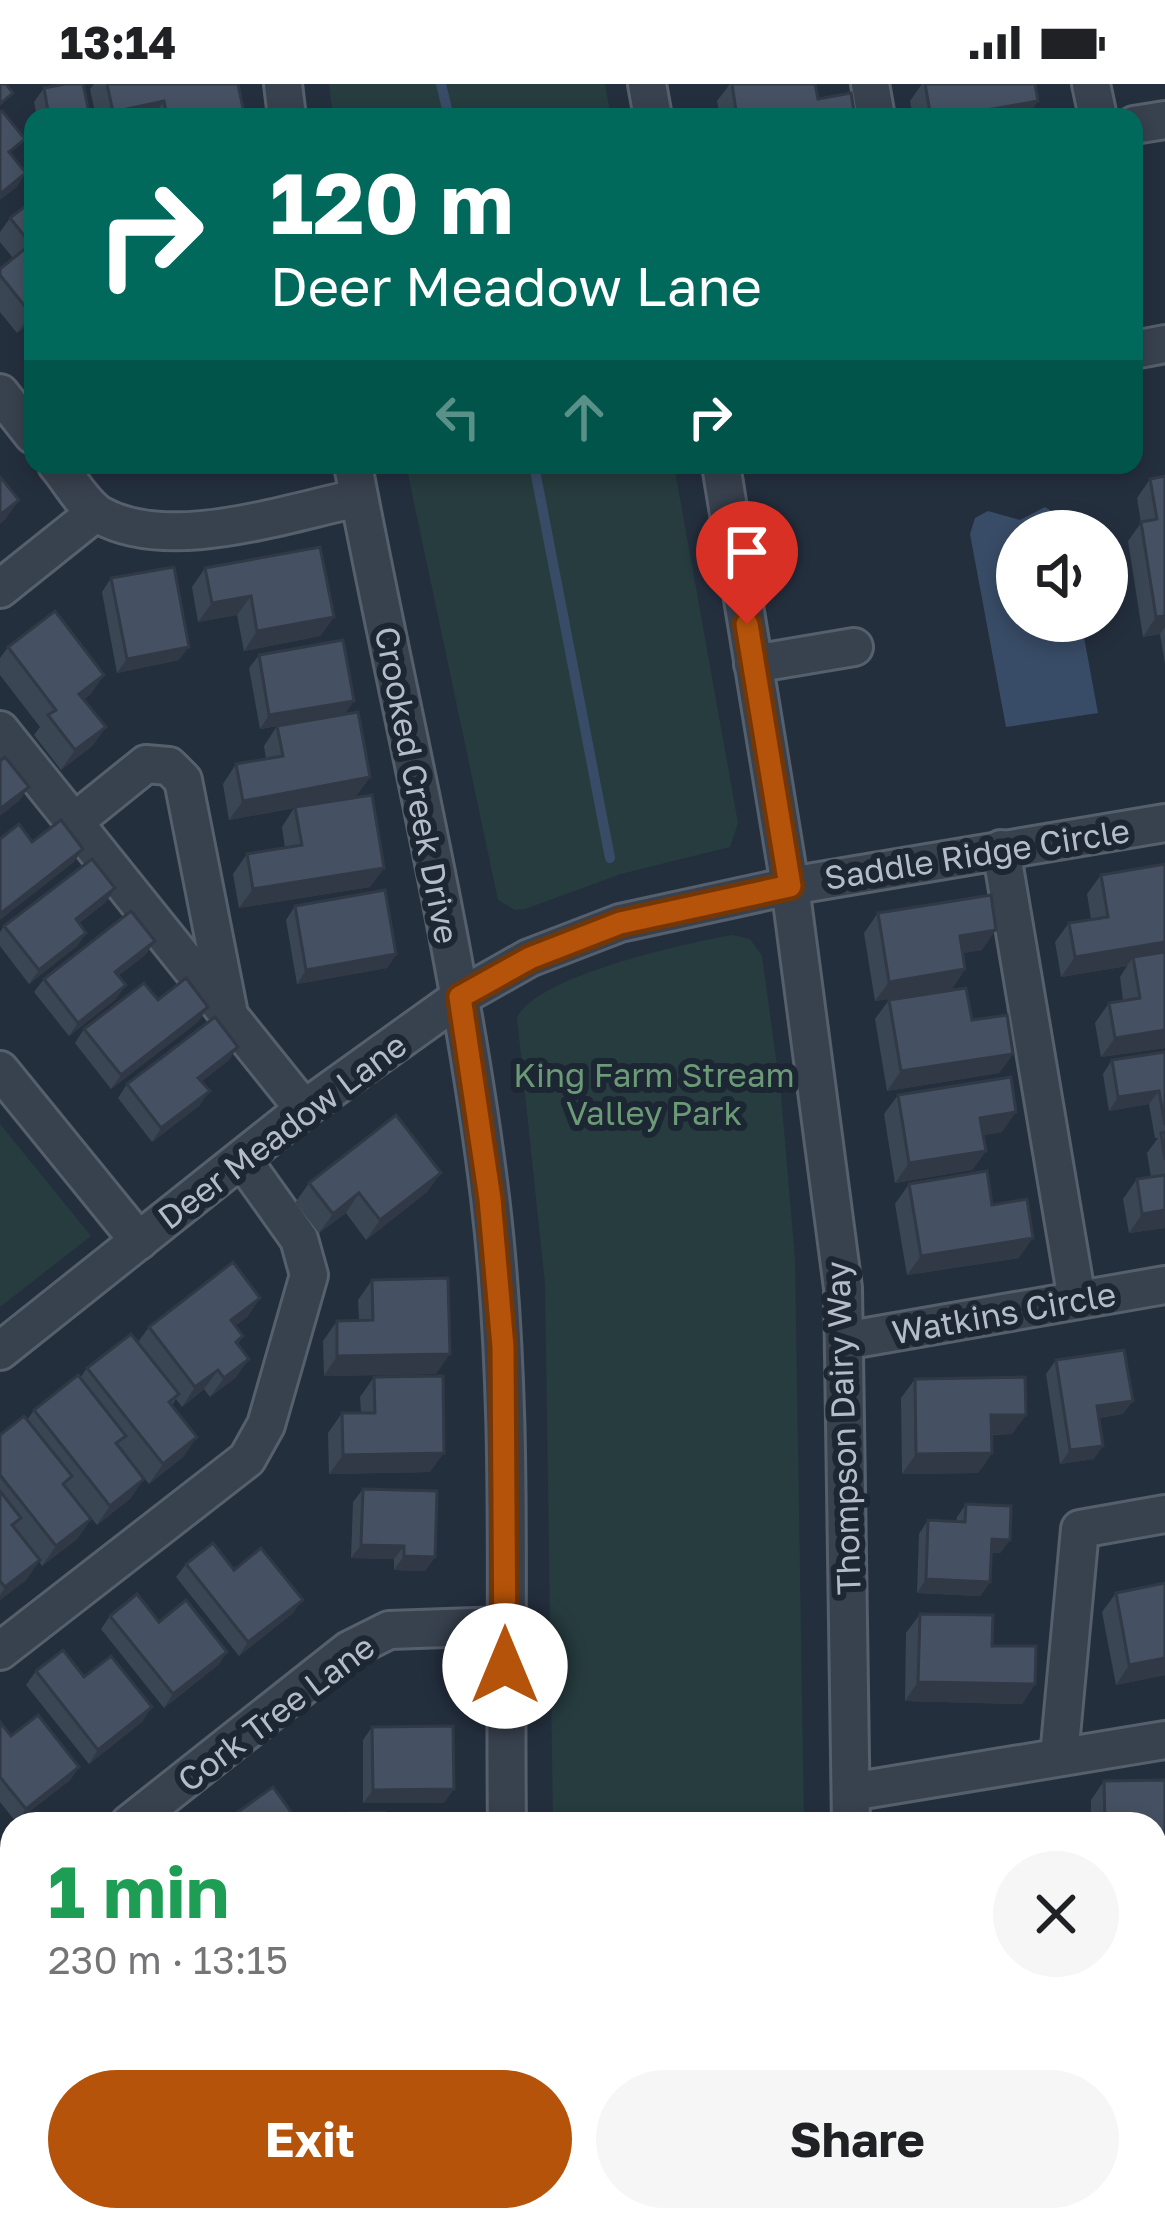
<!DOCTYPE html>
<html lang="en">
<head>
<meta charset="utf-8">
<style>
  :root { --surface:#fff; --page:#f6f6f6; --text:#202124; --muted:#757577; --accent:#b45309 }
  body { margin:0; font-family:"Golos Text",sans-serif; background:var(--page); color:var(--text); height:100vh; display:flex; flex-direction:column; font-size:45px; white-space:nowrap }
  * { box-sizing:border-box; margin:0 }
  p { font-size:39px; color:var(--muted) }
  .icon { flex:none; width:66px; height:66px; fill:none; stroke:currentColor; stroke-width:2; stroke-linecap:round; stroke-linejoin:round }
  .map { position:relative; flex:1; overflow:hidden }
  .details { position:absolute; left:0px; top:1728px; width:1167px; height:420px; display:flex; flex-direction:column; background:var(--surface); border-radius:36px 36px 0 0; box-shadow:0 6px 18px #0003 }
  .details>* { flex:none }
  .hud { position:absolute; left:24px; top:24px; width:1119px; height:366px; border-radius:24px; box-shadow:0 6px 18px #0003; background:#00695c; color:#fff; overflow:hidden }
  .buttons { position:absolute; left:996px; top:426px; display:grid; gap:24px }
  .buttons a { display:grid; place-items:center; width:132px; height:132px; border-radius:50%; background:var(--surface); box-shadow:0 6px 18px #0003; font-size:60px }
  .pin { position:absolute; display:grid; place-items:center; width:102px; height:102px; color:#fff; margin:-123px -51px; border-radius:50% 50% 50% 0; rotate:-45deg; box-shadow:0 0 12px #0007 }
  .pin .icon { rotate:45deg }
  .me { position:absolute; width:132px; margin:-66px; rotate:0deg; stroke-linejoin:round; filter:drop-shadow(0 0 9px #0008) }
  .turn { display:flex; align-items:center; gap:42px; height:252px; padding:0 48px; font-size:54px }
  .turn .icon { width:156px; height:156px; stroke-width:2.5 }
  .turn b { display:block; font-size:84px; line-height:102px }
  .lanes { display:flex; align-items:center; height:114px; padding:0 48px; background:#0003; justify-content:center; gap:60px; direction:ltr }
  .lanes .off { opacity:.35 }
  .round { display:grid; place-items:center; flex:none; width:126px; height:126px; border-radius:63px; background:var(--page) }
  .headline { display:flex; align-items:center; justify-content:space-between; height:204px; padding:0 48px }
  h1 { font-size:72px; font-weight:700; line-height:90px; color:#1e9e55 }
  .action { display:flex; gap:24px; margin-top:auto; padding:24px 48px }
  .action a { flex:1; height:138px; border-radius:72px; background:var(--accent); color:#fff; font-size:48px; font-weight:700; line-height:138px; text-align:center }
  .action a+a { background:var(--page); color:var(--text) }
  .status { display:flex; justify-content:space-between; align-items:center; height:84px; padding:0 60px; background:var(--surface); direction:ltr }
  .status svg { height:33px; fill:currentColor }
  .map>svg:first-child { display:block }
  .green { fill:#263c3f }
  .water { fill:#394c67 }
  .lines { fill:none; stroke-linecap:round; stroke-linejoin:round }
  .stream { stroke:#394c67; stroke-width:10 }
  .minor-casing { stroke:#565f6c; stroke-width:42 }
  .minor { stroke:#38414e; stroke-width:36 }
  .wall { fill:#3b4654 }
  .shaded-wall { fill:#303945 }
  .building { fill:#455162; stroke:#303945; stroke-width:3 }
  .route-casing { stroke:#753606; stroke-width:30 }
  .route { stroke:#b45309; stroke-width:21 }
  .labels { text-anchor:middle; stroke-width:12; stroke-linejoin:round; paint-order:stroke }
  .street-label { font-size:33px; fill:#b4bcc9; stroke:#1d2633 }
  .park-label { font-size:33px; fill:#6b9a76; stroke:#1d2633 }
</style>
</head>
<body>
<div class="status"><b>13:14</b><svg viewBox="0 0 49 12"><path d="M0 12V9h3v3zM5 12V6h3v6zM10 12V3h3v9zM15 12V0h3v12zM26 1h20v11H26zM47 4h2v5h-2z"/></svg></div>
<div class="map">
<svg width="1165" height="2148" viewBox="0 0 1165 2148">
  <rect width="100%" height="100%" fill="#242f3e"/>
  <g class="green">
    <path d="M329 0H605L611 33H333Z"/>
    <path d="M406 381H674L738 739 730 763 621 790 525 825 515 826 498 816Z"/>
    <path d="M732 851 750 855 762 872 781 1011 795 1175 804 1740H553L545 1200 517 934C535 892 687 859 732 851Z"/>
    <path d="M0 1040 91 1152 0 1223Z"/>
    <path d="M557 2136H809L810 2148H557Z"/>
  </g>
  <path class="water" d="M1045 423 1077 443 1075 447H1017V484L996 488 1000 504 1017 502V537H1081L1098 629 1006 643 970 450 975 434 988 427 1020 436Z"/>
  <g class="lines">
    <g class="stream">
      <path d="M441 0 449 33"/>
      <path d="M534 381 610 774"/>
    </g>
    <g class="minor-casing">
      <g id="minor">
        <path d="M283 0 287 33"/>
        <path d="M647 0 653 33"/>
        <path d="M870 0 876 33"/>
        <path d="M1091 0 1098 33"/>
        <path d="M1134 41 1165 36"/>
        <path d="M1134 266 1165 260"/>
        <path d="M0 309 33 351"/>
        <path d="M57 381C70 396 83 421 100 431 170 470 285 429 359 414"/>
        <path d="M353 381C399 625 460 867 490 1113 515 1321 504 1532 507 1740"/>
        <path d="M721 381 790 802 843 1204 851 1740"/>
        <path d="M0 505 95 429"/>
        <path d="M753 580 854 563"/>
        <path d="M0 646 304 1025"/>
        <path d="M74 738 146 680 169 682 183 696 228 925"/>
        <path d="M1001 765 1077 1216"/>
        <path d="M0 986 139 1157"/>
        <path d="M844 1257 1165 1201"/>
        <path d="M0 1267 304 1025 460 913 529 874 620 839 790 802 1165 739"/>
        <path d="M0 1567 247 1375 266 1341 309 1191 299 1155 242 1075"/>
        <path d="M1059 1673 1080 1445 1165 1430"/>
        <path d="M851 1708 1165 1656"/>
        <path d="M129 1740 349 1566 389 1546 504 1542"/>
        <path d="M0 1843 12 1833"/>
        <path d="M0 2078 12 2093"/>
        <path d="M46 2136 55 2148"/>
        <path d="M326 2136 335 2148"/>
        <path d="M509 2136V2148"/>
        <path d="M848 2136 850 2148"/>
      </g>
    </g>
    <use href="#minor" class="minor"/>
  </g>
  <g class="wall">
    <path d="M94 0H107L244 29 241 33H96L90 5Z"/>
    <path d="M730 0H815L818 15 855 33H720L717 17Z"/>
    <path d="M922 0H1035L1027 33H913L910 17Z"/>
    <path d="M44 4 90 33H37L34 18Z"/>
    <path d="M33 116V237L17 249 0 228V185L13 174 0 158V148L10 134Z"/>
    <path d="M1165 392V580L1160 550 1143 553 1128 457 1141 439 1137 414 1150 395Z"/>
    <path d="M205 484 334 533 320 552 244 567 237 531 198 538 192 503Z"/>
    <path d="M111 494 179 576 117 589 102 508Z"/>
    <path d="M8 563 91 610 84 615 106 643 92 662 61 686 34 651 40 643 0 591V574Z"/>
    <path d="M259 571 345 630 370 693 356 712 384 784 370 803 239 824 233 790 247 770 285 764 282 743 294 724 229 736 223 700 236 680 266 675 264 662 277 642 317 635 260 645 249 584Z"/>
    <path d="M1165 780V964L1101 973 1095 939 1109 919 1123 916 1120 893 1127 882 1061 893 1055 858 1069 839 1091 835 1087 810 1101 791Z"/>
    <path d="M115 804 106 818 79 839 86 849 77 862 29 900 0 862V848L4 842Z"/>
    <path d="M295 822 396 870 387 884 297 900 286 836Z"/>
    <path d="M878 829 982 866 963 869 965 885 952 905 875 917 864 849Z"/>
    <path d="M155 857 145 871 118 892 116 915 69 952 34 908 44 895Z"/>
    <path d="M158 916 199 937 111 1005 75 959 84 945Z"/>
    <path d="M889 916 972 936 1013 970 999 989 887 1007 875 935Z"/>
    <path d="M1165 968V1144L1129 1149 1123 1115 1137 1095 1151 1093 1147 1069 1158 1054H1155L1149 1020 1109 1027 1103 990 1112 976Z"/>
    <path d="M229 976 202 997 200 1021 152 1058 118 1014 127 1000Z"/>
    <path d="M898 1011 1002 1048 983 1051 986 1067 972 1086 895 1099 884 1030Z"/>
    <path d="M309 1099 427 1108 366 1156 346 1129 319 1149 295 1119Z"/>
    <path d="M909 1100 992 1121 1019 1174 907 1191 895 1120Z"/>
    <path d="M372 1196 436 1290 324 1292 323 1257 337 1237H359L358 1216Z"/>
    <path d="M260 1214 247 1233 235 1242 243 1252 238 1260 249 1275 235 1294 210 1313 204 1305 182 1323 176 1315 172 1321 184 1372 149 1400 119 1362 131 1414 97 1441 65 1402 91 1435 77 1455 42 1482 39 1477 26 1496 0 1516V1351L27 1336 34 1326 80 1294 87 1284 138 1258 149 1243Z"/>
    <path d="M1056 1276 1123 1330 1099 1334 1094 1375 1060 1380 1046 1290Z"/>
    <path d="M374 1293 430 1388 329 1390 328 1349 342 1329H361L360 1313Z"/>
    <path d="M915 1295 1026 1331 1012 1350 992 1351V1369L978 1389 902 1390 901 1314Z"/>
    <path d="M363 1405 435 1473 425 1487 394 1486V1475L351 1474 353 1418Z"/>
    <path d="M966 1420 1010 1456 1000 1469H991L990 1498 980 1512 917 1509 919 1450 928 1436 956 1438 957 1433Z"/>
    <path d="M186 1480 234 1486 293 1529 239 1572 176 1493Z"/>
    <path d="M1165 1499V1591L1116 1601 1102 1528 1116 1509Z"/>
    <path d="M920 1530 1035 1600 1022 1620 905 1617 906 1549Z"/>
    <path d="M110 1532 159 1538 227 1568 218 1581 164 1624 101 1545Z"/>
    <path d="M36 1587 84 1593 143 1637 89 1680 26 1601Z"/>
    <path d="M0 1638 11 1652 79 1683 70 1696 16 1738 0 1718Z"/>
    <path d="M372 1643 444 1719H363V1656Z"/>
    <path d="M1104 1697 1155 1740H1091V1716Z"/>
    <path d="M12 1879V1985L0 1969V1889Z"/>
    <path d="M127 2136H252L261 2148H137Z"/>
    <rect x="373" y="2136" width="77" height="12"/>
    <path d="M1117 2136H1155L1165 2148H1121Z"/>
  </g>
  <g class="shaded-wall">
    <path d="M164 17 153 33H110L113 28Z"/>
    <path d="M1038 17 1027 33H948Z"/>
    <path d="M26 89 17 103 0 116V110Z"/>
    <path d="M33 228V237L17 249 31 230Z"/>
    <path d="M19 416 5 436 0 440V431Z"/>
    <path d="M251 512 237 531 198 538 212 519Z"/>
    <path d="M1165 532V543L1160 550 1143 553 1156 533Z"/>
    <path d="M334 533 320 552 244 567 257 547Z"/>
    <path d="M189 563 179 576 117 589 127 575Z"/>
    <path d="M104 591 91 610 66 629 79 610Z"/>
    <path d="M354 617 344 631 260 645 269 631Z"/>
    <path d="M106 643 92 662 61 686 75 666Z"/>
    <path d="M370 693 356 712 229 736 243 717Z"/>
    <path d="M29 703 19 717 0 732V725Z"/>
    <path d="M83 765 74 778 0 836V830Z"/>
    <path d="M384 784 370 803 239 824 253 805Z"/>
    <path d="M115 804 106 818 66 849 76 835Z"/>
    <path d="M996 846 982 866 947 872 960 852Z"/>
    <path d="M86 849 77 862 29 900 39 886Z"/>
    <path d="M155 857 145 871 106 901 115 888Z"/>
    <path d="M1165 858V875L1133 873 1127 882 1061 893 1075 873Z"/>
    <path d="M396 870 387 884 297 900 306 886Z"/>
    <path d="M965 885 952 905 875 917 889 898Z"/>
    <path d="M126 901 116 915 69 952 78 939Z"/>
    <path d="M208 923 199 937 111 1005 121 991Z"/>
    <path d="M1165 946V964L1101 973 1115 954Z"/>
    <path d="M238 963 229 976 189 1007 198 994Z"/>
    <path d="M1013 970 999 989 887 1007 901 987Z"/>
    <path d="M210 1007 200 1021 152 1058 161 1044Z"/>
    <path d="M1159 1007 1149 1020 1109 1027 1118 1013Z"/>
    <path d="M1016 1028 1002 1048 966 1053 980 1034Z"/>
    <path d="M986 1067 972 1086 895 1099 909 1079Z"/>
    <path d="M441 1089 427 1108 366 1156 380 1136Z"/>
    <path d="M359 1109 346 1129 319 1149 333 1130Z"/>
    <path d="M1165 1126V1144L1129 1149 1142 1130Z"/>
    <path d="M1033 1154 1019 1174 907 1191 921 1172Z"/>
    <path d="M260 1214 247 1233 217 1256 231 1236Z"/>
    <path d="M450 1270 436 1290 324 1292 337 1272Z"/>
    <path d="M249 1275 235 1294 210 1313 224 1294Z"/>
    <path d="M218 1286 204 1305 182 1323 195 1303Z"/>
    <path d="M1133 1317 1123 1330 1088 1335 1097 1322Z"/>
    <path d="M991 1331H1026L1012 1350 977 1351Z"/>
    <path d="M197 1353 184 1372 149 1400 163 1380Z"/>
    <path d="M1103 1362 1094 1375 1060 1380 1070 1366Z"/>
    <path d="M444 1369 430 1388 329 1390 343 1371Z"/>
    <path d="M992 1369 978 1389 902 1390 916 1370Z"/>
    <path d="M144 1395 131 1414 97 1441 110 1422Z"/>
    <path d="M91 1435 77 1455 42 1482 56 1462Z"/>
    <path d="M992 1455 1010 1456 1000 1469H982Z"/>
    <path d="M361 1461 404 1462 394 1475 351 1474Z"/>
    <path d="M404 1472 435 1473 425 1487 394 1486Z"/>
    <path d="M40 1476 26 1496 0 1516V1511L5 1503Z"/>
    <path d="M926 1495 990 1498 980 1512 917 1509Z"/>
    <path d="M303 1516 293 1529 239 1572 248 1558Z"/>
    <path d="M227 1568 218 1581 164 1624 173 1610Z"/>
    <path d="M1165 1574V1591L1116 1601 1129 1581Z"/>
    <path d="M918 1598 1035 1600 1022 1620 905 1617Z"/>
    <path d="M152 1623 143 1637 89 1680 98 1666Z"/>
    <path d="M79 1683 70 1696 16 1738 26 1725Z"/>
    <path d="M454 1705 444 1719H363L373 1706Z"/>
    <path d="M1155 1841H1165V1860L1155 1861Z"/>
    <rect x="1155" y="2009" width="10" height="20"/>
  </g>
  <g class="building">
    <path d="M0 0H6L13 9 0 20Z"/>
    <path d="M65 0H83L90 33H49L44 4Z"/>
    <path d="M107 0H238L244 29 225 33H167L164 17 113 28Z"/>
    <path d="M732 0H815L818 15 851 9 855 33H737Z"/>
    <path d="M925 0H1035L1038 17 948 33H931Z"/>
    <path d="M2 27 25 55 9 68 26 89 0 110V28Z"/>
    <path d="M33 116V228L31 230 0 191V185L31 160 10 134Z"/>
    <path d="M1165 392V532L1156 533 1141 438 1157 435 1150 395Z"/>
    <path d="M0 393 19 416 0 431Z"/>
    <path d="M320 463 334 533 257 547 251 512 212 519 205 484Z"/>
    <path d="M174 483 189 563 127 575 111 494Z"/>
    <path d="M55 527 104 591 79 610 106 643 75 666 48 631 56 626 8 563Z"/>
    <path d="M343 556 354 617 269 631 259 571Z"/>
    <path d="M358 628 370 693 243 717 236 680 283 672 277 642Z"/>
    <path d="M5 673 29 703 0 725V677Z"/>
    <path d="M372 711 384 784 253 805 247 770 302 761 295 723Z"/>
    <path d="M61 736 83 765 0 830V755L19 740 32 758Z"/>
    <path d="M92 775 115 804 76 835 86 849 39 886 4 842Z"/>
    <path d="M1165 780V858L1075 873 1069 839 1108 833 1101 791Z"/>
    <path d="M385 806 396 870 306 886 295 822Z"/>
    <path d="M991 811 996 846 960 852 965 885 889 898 878 829Z"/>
    <path d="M131 827 155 857 115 888 126 901 78 939 44 895Z"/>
    <path d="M1165 868V946L1115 954 1109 919 1140 914 1133 873Z"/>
    <path d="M186 894 208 923 121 991 84 945 144 899 158 916Z"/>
    <path d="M966 904 972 936 1007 931 1013 970 901 987 889 916Z"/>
    <path d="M215 933 238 963 198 994 210 1007 161 1044 127 1000Z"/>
    <path d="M1165 968V1041L1159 1007 1118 1013 1112 976Z"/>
    <path d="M1011 993 1016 1028 980 1034 986 1067 909 1079 898 1011Z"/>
    <path d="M396 1031 441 1089 380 1136 359 1109 333 1130 309 1099Z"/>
    <path d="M1165 1048V1076L1161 1049Z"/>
    <path d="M987 1087 992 1121 1027 1115 1033 1154 921 1172 909 1100Z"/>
    <path d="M1165 1091V1126L1142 1130 1137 1095Z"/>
    <path d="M233 1178 260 1214 231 1236 243 1252 236 1258 249 1275 224 1294 218 1286 195 1303 149 1243Z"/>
    <path d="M448 1194 450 1270 337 1272V1237L373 1236 372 1196Z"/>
    <path d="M131 1250 179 1310 169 1318 197 1353 163 1380 87 1284Z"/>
    <path d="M1124 1266 1133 1317 1097 1322 1103 1362 1070 1366 1056 1276Z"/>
    <path d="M78 1291 126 1352 116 1359 144 1395 110 1422 34 1326Z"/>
    <path d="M443 1292 444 1369 343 1371 342 1329H375L374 1293Z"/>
    <path d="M1025 1293 1026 1331H991L992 1369 916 1370 915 1295Z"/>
    <path d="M24 1332 72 1392 63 1400 91 1435 56 1462 0 1391V1351Z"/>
    <path d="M363 1405 437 1407 435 1473 404 1472V1462L361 1461Z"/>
    <path d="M0 1407 21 1434 12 1441 40 1476 5 1503 0 1497Z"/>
    <path d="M966 1420 1011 1422 1010 1456 992 1455 990 1498 926 1495 928 1436 965 1438Z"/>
    <path d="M213 1459 234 1486 261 1464 303 1516 248 1558 186 1480Z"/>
    <path d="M1165 1499V1574L1129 1581 1116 1509Z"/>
    <path d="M137 1510 159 1538 186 1516 227 1568 173 1610 110 1532Z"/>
    <path d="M920 1530 993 1531 992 1562H1036L1035 1600 918 1598Z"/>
    <path d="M63 1566 84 1593 111 1572 152 1623 98 1666 36 1587Z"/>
    <path d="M38 1631 79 1683 26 1725 0 1693V1638L11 1652Z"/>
    <path d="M453 1642 454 1705 373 1706 372 1643Z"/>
    <path d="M1165 1696V1841H1155V1740H1105L1104 1697Z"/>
    <path d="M273 1703 294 1732 283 1740H221Z"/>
    <path d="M385 1728V1740H349V1729Z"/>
    <rect x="1155" y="1867" width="10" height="142"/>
    <path d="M12 1879V1947L0 1932V1889Z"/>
    <path d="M1165 2039V2148H1142L1138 2136H1155V2042Z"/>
    <path d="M156 2136H252L261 2148H166Z"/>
    <rect x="383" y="2136" width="67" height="12"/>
    <path d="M1022 2139 1026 2148H998Z"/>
  </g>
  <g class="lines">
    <g class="route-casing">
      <path id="route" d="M505 1582 503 1263 490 1115 460 913 530 874 620 839 790 802 747 540"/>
    </g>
    <use href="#route" class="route"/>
  </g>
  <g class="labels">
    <g class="street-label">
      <text transform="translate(417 701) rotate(79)" y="12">Crooked Creek Drive</text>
      <text transform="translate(977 770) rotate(-9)" y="12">Saddle Ridge Circle</text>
      <text transform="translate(282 1047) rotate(-37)" y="12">Deer Meadow Lane</text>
      <text transform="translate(1004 1229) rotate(-10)" y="12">Watkins Circle</text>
      <text transform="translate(843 1344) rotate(-92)" y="12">Thompson Dairy Way</text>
      <text transform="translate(276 1629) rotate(-37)" y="12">Cork Tree Lane</text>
    </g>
    <g class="park-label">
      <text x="654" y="1003">King Farm Stream<tspan x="654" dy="38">Valley Park</tspan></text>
    </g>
  </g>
</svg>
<div class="buttons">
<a><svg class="icon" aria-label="sound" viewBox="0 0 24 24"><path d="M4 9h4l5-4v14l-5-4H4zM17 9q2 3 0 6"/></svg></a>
</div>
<div class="pin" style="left:747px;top:540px;background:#d93025"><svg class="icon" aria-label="arrive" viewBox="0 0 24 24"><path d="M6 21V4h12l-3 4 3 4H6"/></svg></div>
<svg class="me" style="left:505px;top:1582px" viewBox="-20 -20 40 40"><circle r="19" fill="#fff"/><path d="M0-13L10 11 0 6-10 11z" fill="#b45309"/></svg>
<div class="hud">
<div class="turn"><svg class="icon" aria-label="right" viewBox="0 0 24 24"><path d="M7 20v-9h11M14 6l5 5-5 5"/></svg><div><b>120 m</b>Deer Meadow Lane</div></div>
<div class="lanes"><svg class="icon off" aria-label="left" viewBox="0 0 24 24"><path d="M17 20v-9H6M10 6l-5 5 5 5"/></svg><svg class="icon off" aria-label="ahead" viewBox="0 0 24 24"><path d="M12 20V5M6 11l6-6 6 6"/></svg><svg class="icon" aria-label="right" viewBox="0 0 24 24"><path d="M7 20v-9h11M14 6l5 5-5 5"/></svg></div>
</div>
<section class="details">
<div class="headline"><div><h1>1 min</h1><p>230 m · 13:15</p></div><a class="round"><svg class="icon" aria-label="close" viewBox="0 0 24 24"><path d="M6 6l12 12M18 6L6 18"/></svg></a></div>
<div class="action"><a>Exit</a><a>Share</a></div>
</section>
</div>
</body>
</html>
